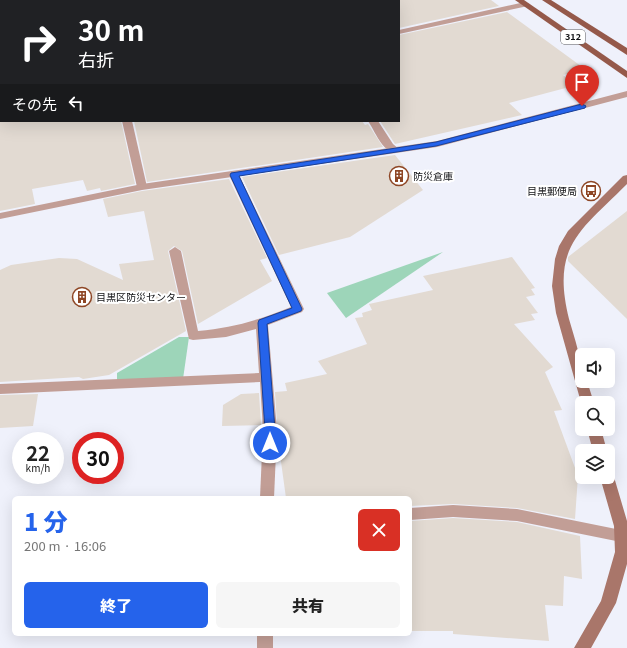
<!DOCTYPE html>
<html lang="ja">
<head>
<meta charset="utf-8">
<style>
  :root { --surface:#fff; --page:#f6f6f6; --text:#222; --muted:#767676; --accent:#2563eb }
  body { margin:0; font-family:Georgia,"Noto Sans JP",serif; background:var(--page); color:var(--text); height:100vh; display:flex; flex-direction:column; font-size:15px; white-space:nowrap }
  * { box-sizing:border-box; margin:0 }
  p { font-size:13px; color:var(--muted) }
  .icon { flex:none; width:22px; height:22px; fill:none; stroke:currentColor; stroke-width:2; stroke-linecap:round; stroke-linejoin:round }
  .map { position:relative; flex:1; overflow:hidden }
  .details { position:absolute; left:12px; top:496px; width:400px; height:140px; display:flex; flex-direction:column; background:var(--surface); border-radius:6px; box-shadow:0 4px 16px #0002 }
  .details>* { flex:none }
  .banner { position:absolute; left:0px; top:0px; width:400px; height:122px; box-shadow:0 4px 16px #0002; background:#202124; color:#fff; overflow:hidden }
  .fabs { position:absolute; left:575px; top:348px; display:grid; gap:8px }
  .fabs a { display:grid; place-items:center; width:40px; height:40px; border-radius:6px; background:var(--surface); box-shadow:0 4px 16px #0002; font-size:20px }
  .speed { position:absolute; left:12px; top:432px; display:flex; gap:8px; font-size:20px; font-weight:700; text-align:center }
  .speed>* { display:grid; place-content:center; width:52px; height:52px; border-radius:50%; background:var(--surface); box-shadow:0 4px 16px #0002; line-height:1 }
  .speed small { font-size:10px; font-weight:400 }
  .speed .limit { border:6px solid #d22; background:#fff; color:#111 }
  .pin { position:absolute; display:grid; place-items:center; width:34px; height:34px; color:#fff; margin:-41px -17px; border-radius:50% 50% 50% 0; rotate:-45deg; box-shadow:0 0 4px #0007 }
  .pin .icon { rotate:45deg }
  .me { position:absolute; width:44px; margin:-22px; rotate:0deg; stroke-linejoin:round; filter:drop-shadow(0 0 3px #0008) }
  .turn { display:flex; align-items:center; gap:14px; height:84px; padding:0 12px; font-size:18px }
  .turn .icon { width:52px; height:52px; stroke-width:2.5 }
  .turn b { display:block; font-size:28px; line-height:34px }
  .then { display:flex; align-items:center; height:38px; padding:0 12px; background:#0003; gap:8px; font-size:15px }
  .round { display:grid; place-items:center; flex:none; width:42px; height:42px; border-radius:6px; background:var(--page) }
  .head { display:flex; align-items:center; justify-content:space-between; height:68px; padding:0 12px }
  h1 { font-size:24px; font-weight:800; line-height:30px; color:var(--accent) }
  .button { display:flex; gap:8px; margin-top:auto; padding:8px 12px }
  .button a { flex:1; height:46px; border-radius:6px; background:var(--accent); color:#fff; font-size:16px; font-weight:800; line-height:46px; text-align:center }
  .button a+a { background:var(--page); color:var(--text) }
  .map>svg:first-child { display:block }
  .green { fill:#9dd5b9 }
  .building { fill:#e2dad2 }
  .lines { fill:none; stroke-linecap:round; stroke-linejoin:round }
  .service { fill:#c29e96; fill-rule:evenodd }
  .minor { fill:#c29e96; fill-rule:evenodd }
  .secondary { fill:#a9766a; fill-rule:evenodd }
  .primary { fill:#95594a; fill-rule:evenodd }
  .route { fill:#2563eb; stroke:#184099 }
  .labels { text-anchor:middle; stroke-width:4; stroke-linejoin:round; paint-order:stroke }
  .shield { fill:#fff; stroke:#58595b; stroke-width:1 }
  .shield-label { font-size:9px; font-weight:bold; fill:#111215 }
  .poi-label { font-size:10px; fill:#111215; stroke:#fff; text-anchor:start }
</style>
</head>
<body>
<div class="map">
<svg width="627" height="648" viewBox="0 0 627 648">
  <rect width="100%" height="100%" fill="#eff1fb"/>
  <g class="green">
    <path d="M443 252 346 318 327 293Z"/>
    <path d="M179 337H189L183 379 117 381V373Z"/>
  </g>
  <g class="building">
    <path d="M399 0H491L499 6 399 28Z"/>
    <path d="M507 12 585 69 563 75 577 85 509 103 522 115 395 144 380 121H399V35Z"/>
    <path d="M0 121H121L135 184 101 191 100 188 87 191 83 180 32 189 35 204 0 211Z"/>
    <path d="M134 121H362L365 125 368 124 383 147 147 182Z"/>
    <path d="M395 155 423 190 350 237 279 255 242 177Z"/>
    <path d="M229 179 267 258 260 260 272 281 198 324 182 251 174 246 168 251 186 331 109 375 83 379 79 377 0 382V270L11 265 59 258 77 259 123 280 119 264 154 260 144 211 108 217 103 199 142 191Z"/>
    <path d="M627 211V319L568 261V257Z"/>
    <path d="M512 257 535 288 531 289 535 295 526 297 538 313 531 314 535 320 514 324 553 367 545 372 562 410 554 411 578 476 575 519 517 508 453 504 410 506V498H286L278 440 275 392 287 391 285 383 327 374 318 361 367 344 355 318 363 317 362 313 372 310 369 304 433 290 423 276Z"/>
    <path d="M259 393 261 425 222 426 223 405 241 394Z"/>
    <path d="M38 394 33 426 0 428V395Z"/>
    <path d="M453 518 517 522 580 536 582 579 564 576 563 606 545 605 549 641 453 634V631H410V521Z"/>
  </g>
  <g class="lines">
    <g class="service">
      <path d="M525 2 529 4 528 6 399 34V30Z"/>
      <rect x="0" y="91" width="1" height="6"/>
      <path d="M122 121H132L147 187 146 189H138L137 187Z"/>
      <path d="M368 121H378L393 144 400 150 398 152C384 156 375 131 368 121Z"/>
      <path d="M234 172 239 175 304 309 302 312 268 325 277 430 275 434 270 435 265 434 263 430 260 382 0 394V384L259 373 256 329 226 337 193 340 189 339 169 251 175 247 181 251 198 331C233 328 259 320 291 307L229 175Z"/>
      <path d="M453 505 517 509 621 530 626 531 627 539 621 542 517 521 453 517 410 520V508Z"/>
    </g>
    <g class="minor">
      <path d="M627 91V97L437 147 142 190 0 219V213L142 184 437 141Z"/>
      <path d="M270 425 275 426 277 430 274 498H260L263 430 265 426Z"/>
      <rect x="257" y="634" width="16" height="14"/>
    </g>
    <g class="secondary">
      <path d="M627 175V184C580 231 551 246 569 319 575 340 582 359 582 381H587L594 403H582V406L556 313 552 286 555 259 559 246 568 231 623 176Z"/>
      <path d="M587 429H601L607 451H593Z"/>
      <path d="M608 472 612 473 614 477 627 521V564L616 603 591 648H574L601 601 615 552 614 526 600 477H608Z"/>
    </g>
    <g class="primary">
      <path d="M515 0H524L627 71V78Z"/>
      <path d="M542 0H551L627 48V55Z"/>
    </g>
  </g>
  <path class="route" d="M582 104 586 106 585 108 436 146 239 176 302 309 301 311 267 324 275 430 273 446H266L258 323 259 320 292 308 230 175 231 173 436 142Z"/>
  <defs>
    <g id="building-ring" transform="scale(1)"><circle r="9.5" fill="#fff" stroke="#8e4625" stroke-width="1.5"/><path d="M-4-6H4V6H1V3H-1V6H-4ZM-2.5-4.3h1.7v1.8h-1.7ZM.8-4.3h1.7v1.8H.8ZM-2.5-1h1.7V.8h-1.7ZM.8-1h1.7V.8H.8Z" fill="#8e4625"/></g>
    <g id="bus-ring" transform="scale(1)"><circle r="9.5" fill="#fff" stroke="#8e4625" stroke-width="1.5"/><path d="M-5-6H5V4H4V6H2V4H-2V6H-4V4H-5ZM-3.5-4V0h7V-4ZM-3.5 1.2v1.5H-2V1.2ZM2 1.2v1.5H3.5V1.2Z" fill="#8e4625"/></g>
  </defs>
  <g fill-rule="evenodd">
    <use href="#building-ring" x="399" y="176"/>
    <use href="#bus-ring" x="591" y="191"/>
    <use href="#building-ring" x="82" y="297"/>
  </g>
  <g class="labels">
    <rect class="shield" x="561" y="30" width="24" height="14" rx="3"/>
    <g class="shield-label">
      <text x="573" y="40">312</text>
    </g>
    <g class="poi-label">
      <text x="413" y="180">防災倉庫</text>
      <text x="577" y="195" text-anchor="end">目黒郵便局</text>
      <text x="96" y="301">目黒区防災センター</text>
    </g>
  </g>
</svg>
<div class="fabs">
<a><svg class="icon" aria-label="sound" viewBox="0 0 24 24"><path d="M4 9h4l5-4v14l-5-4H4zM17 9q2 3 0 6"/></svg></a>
<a><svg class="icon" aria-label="search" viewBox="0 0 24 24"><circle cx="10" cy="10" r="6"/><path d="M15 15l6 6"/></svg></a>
<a><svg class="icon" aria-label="layers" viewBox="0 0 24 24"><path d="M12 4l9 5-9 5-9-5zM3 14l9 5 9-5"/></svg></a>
</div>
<div class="speed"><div>22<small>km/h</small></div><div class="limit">30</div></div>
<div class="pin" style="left:582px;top:106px;background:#d93025"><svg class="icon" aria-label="arrive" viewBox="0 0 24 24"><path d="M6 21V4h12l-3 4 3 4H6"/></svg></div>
<svg class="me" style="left:270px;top:443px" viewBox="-20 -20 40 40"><circle r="17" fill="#2563eb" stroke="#fff" stroke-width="3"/><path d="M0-11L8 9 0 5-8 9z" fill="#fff"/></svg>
<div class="banner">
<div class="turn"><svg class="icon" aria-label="right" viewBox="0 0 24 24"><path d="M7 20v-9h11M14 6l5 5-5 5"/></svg><div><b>30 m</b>右折</div></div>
<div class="then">その先<svg class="icon" aria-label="left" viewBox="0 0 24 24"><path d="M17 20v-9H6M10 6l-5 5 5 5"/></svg></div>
</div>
<section class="details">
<div class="head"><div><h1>1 分</h1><p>200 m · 16:06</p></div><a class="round" style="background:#d93025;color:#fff"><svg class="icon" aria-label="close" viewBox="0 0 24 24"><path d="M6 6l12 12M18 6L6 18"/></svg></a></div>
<div class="button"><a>終了</a><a>共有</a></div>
</section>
</div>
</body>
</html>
